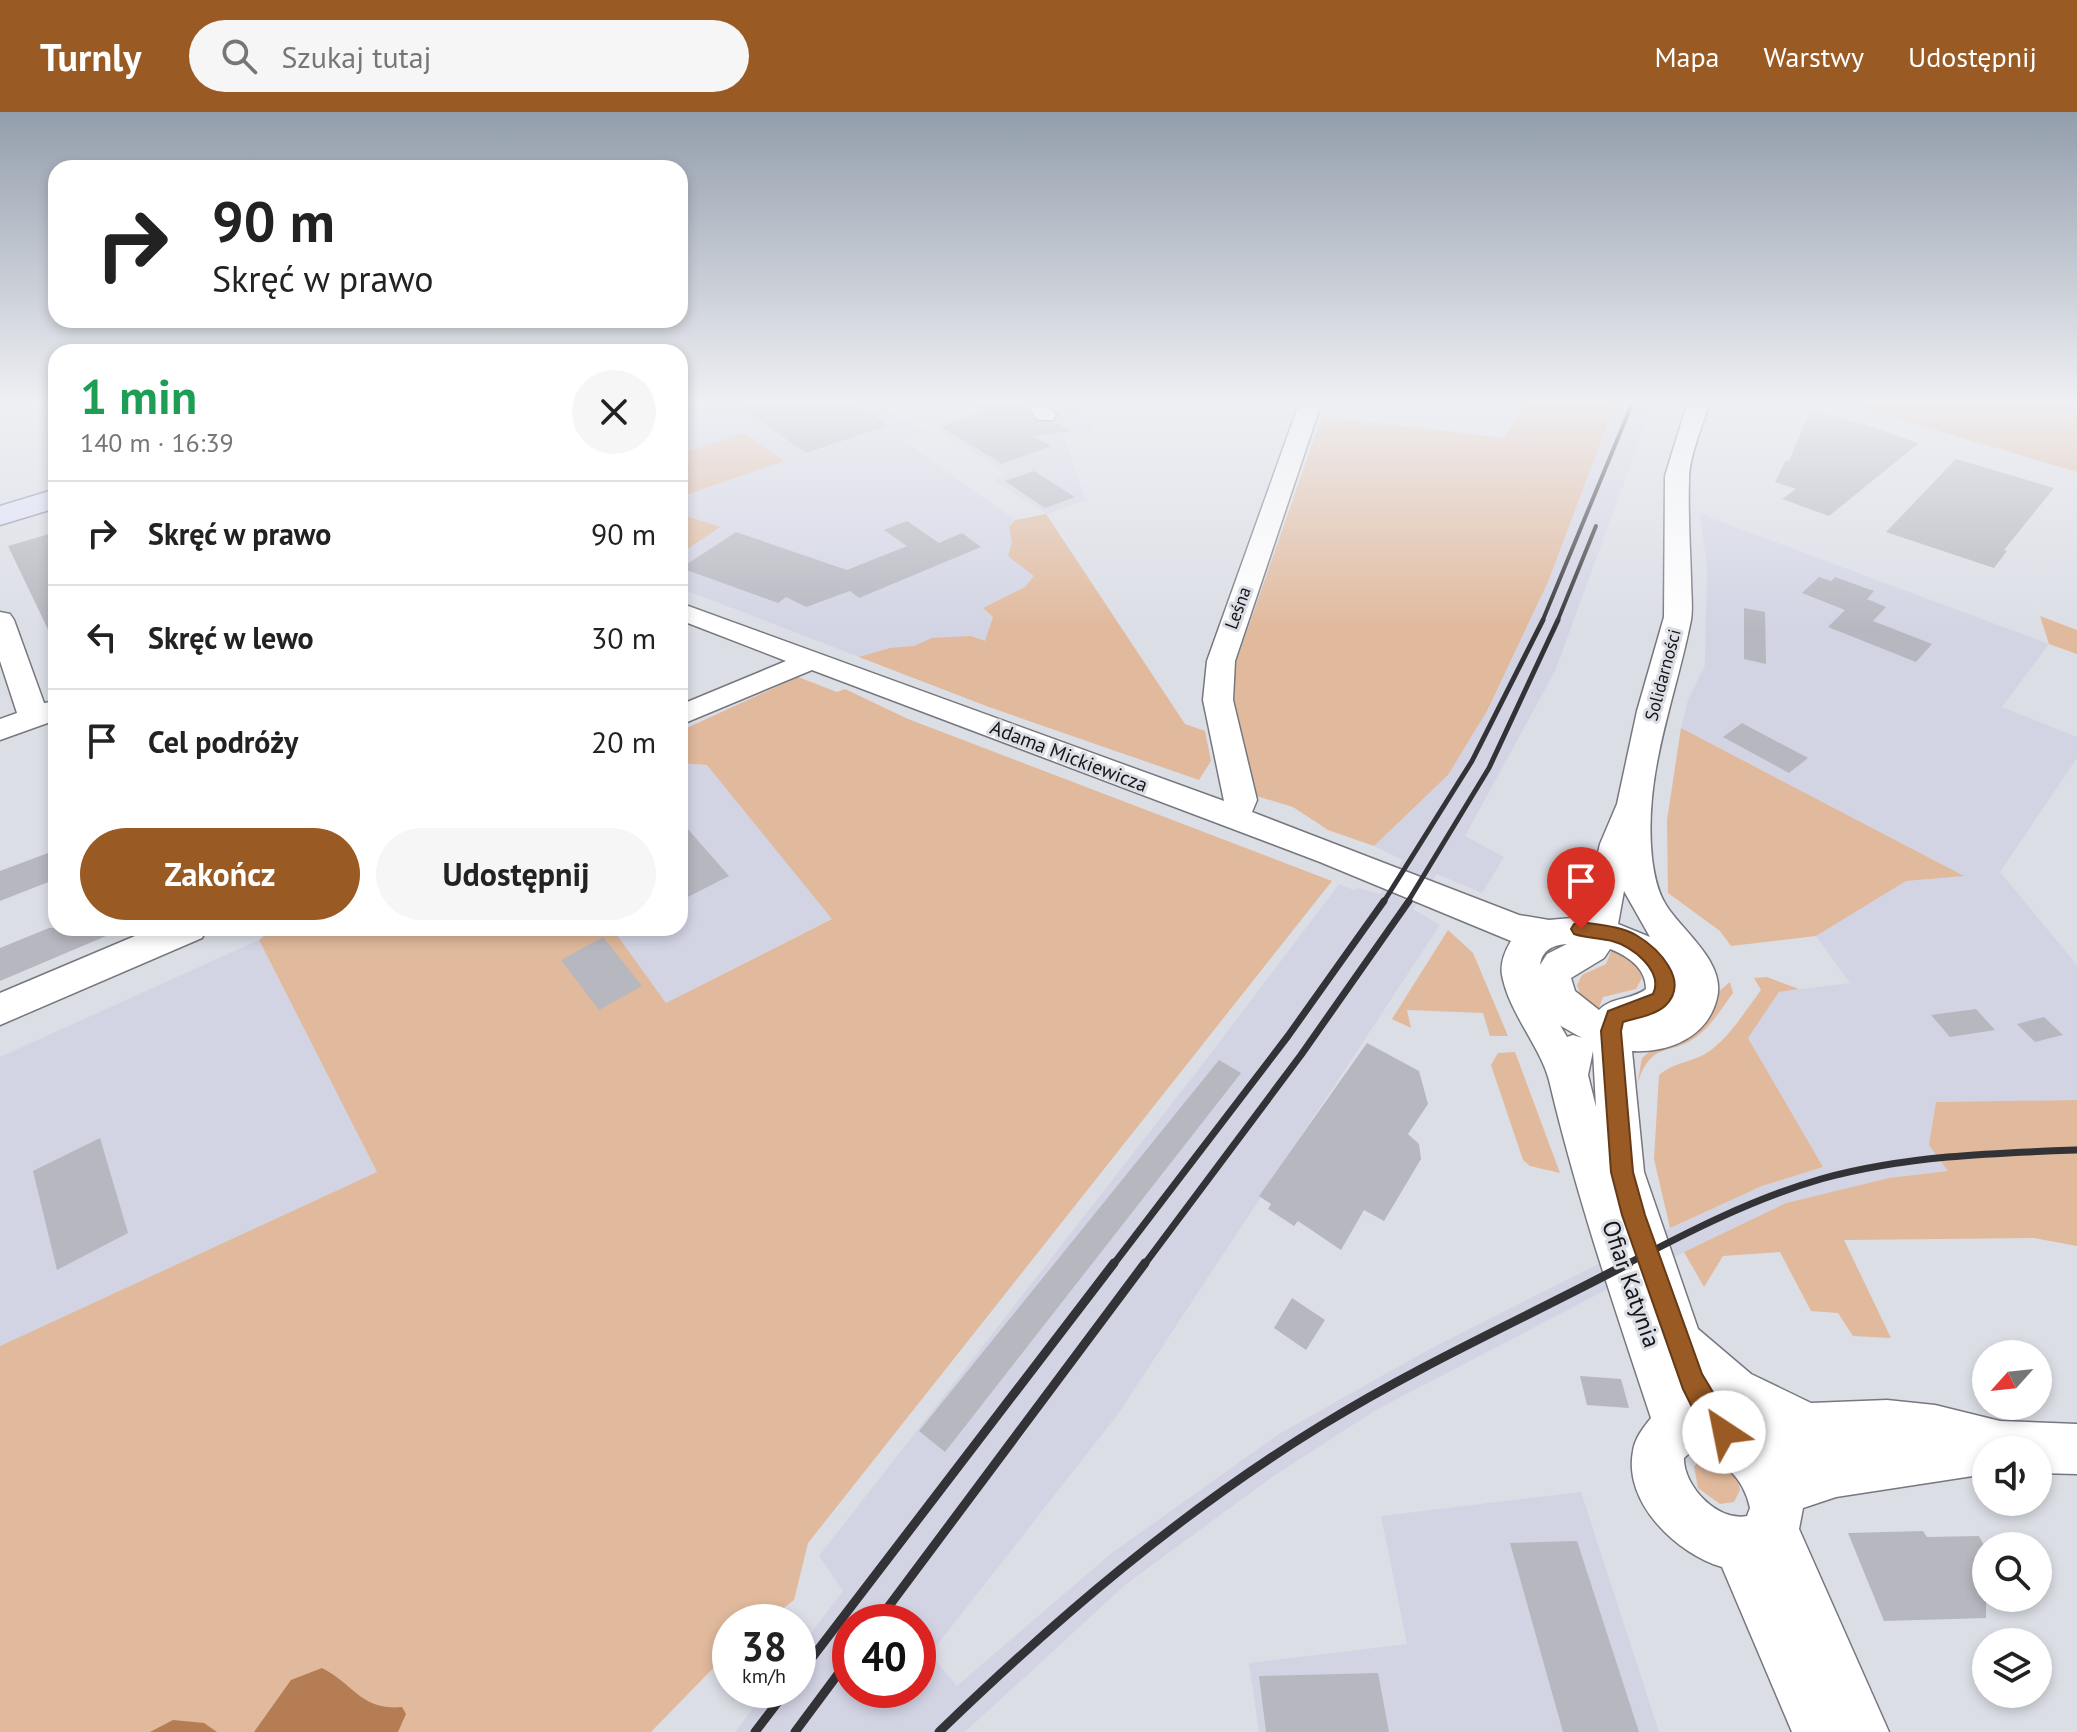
<!DOCTYPE html>
<html lang="pl">
<head>
<meta charset="utf-8">
<style>
  :root { --surface:#fff; --page:#f6f6f6; --text:#222; --muted:#767676; --line:#e0e0e0; --accent:#9a5a24 }
  body { margin:0; font-family:"PT Sans",sans-serif; background:var(--page); color:var(--text); height:100vh; display:flex; flex-direction:column; font-size:30px; white-space:nowrap }
  * { box-sizing:border-box; margin:0 }
  p { font-size:26px; color:var(--muted) }
  .icon { flex:none; width:44px; height:44px; fill:none; stroke:currentColor; stroke-width:2; stroke-linecap:round; stroke-linejoin:round }
  .map { position:relative; flex:1; overflow:hidden }
  .panel { position:absolute; left:48px; top:232px; width:640px; height:592px; display:flex; flex-direction:column; background:var(--surface); border-radius:24px; box-shadow:0 4px 12px #0003 }
  .panel>* { flex:none }
  .banner { position:absolute; left:48px; top:48px; width:640px; height:168px; border-radius:24px; box-shadow:0 4px 12px #0003; background:#fff; color:var(--text); overflow:hidden }
  .needle { width:52px; rotate:243deg }
  .controls { position:absolute; left:1972px; top:1228px; display:grid; gap:16px }
  .controls a { display:grid; place-items:center; width:80px; height:80px; border-radius:50%; background:var(--surface); box-shadow:0 4px 12px #0003; font-size:40px }
  .speed { position:absolute; left:712px; top:1492px; display:flex; gap:16px; font-size:40px; font-weight:700; text-align:center }
  .speed>* { display:grid; place-content:center; width:104px; height:104px; border-radius:50%; background:var(--surface); box-shadow:0 4px 12px #0003; line-height:1 }
  .speed small { font-size:20px; font-weight:400 }
  .speed .limit { border:12px solid #d22; background:#fff; color:#111 }
  .pin { position:absolute; display:grid; place-items:center; width:68px; height:68px; color:#fff; margin:-82px -34px; border-radius:50% 50% 50% 0; rotate:-45deg; box-shadow:0 0 8px #0007 }
  .pin .icon { rotate:45deg }
  .me { position:absolute; width:88px; margin:-44px; rotate:326deg; stroke-linejoin:round; filter:drop-shadow(0 0 6px #0008) }
  .turn { display:flex; align-items:center; gap:28px; height:168px; padding:0 32px; font-size:36px }
  .turn .icon { width:104px; height:104px; stroke-width:2.5 }
  .turn b { display:block; font-size:56px; line-height:68px }
  .round { display:grid; place-items:center; flex:none; width:84px; height:84px; border-radius:42px; background:var(--page) }
  .headline { display:flex; align-items:center; justify-content:space-between; height:136px; padding:0 32px }
  h1 { font-size:48px; font-weight:700; line-height:60px; color:#1e9e55 }
  .button { display:flex; gap:16px; margin-top:auto; padding:16px 32px }
  .button a { flex:1; height:92px; border-radius:48px; background:var(--accent); color:#fff; font-size:32px; font-weight:700; line-height:92px; text-align:center }
  .button a+a { background:var(--page); color:var(--text) }
  ul { padding:0; list-style:none }
  li { display:flex; align-items:center; gap:24px; height:104px; padding:0 32px; border-top:2px solid var(--line) }
  li div { flex:1 }
  li b { display:block; font-size:30px }
  li em { font-style:normal }
  header { display:flex; align-items:center; gap:48px; box-sizing:border-box; height:112px; padding:0 40px; background:var(--accent); color:#fff }
  header strong { font-size:38px }
  nav { display:flex; gap:44px; margin-inline-start:auto; font-size:28px }
  .search { width:560px; height:72px; background:var(--page); display:flex; align-items:center; gap:20px; box-sizing:border-box; padding:0 28px; border-radius:44px; color:var(--muted); font-size:30px }
  .map>svg:first-child { display:block }
  .built { fill:#d2d4e4; fill-rule:evenodd }
  .green { fill:#e1b99c }
  .water { fill:#b47d53 }
  .building { fill:#b6b7bf }
  .lines { fill:none; stroke-linecap:round; stroke-linejoin:round }
  .minor-casing { stroke:#76777f; stroke-width:3 }
  .major-casing { stroke:#888da7; stroke-width:3 }
  .minor { fill:#fff; fill-rule:evenodd }
  .major { fill:#dde1f8; fill-rule:evenodd }
  .rail-far3 { stroke:#333337; stroke-width:4 }
  .rail-far2 { stroke:#333337; stroke-width:5 }
  .rail-far1 { stroke:#333337; stroke-width:7 }
  .rail { stroke:#333337; stroke-width:9 }
  .route { fill:#9a5a24; stroke:#643a17; stroke-width:2 }
  .labels { text-anchor:middle; stroke-width:6; stroke-linejoin:round; paint-order:stroke }
  .far-street-label { font-size:18px; fill:#151518; stroke:#dcdee6 }
  .street-label { font-size:20px; fill:#151518; stroke:#dcdee6 }
  .near-street-label { font-size:24px; fill:#151518; stroke:#dcdee6 }
</style>
</head>
<body>
<header>
<strong>Turnly</strong>
<div class="search"><svg class="icon" aria-label="search" viewBox="0 0 24 24"><circle cx="10" cy="10" r="6"/><path d="M15 15l6 6"/></svg>Szukaj tutaj</div>
<nav><a>Mapa</a><a>Warstwy</a><a>Udostępnij</a></nav>
</header>
<div class="map">
<svg width="2077" height="1620" viewBox="0 0 2077 1620">
  <rect width="100%" height="100%" fill="#dcdee6"/>
  <g class="built">
    <path d="M680 292H880L924 319 901 327 1021 412 1094 501 989 595 680 476Z"/>
    <path d="M961 292H1085L1087 307 1093 319 1063 323 1086 388 1047 402 994 368 1008 362 933 315 974 299Z"/>
    <path d="M1615 292H1653L1555 559 1465 724 1504 745 1482 781 1437 762 1413 797 1440 813 1118 1302 930 1542 957 1574 1113 1440 1279 1322 1426 1239 1670 1116 1762 1074 1823 1055 1748 926 1779 880 1850 871 1816 824 1906 769 1962 763 1681 616 1688 588 1705 553 1707 455 1700 402 2049 532 2002 595 2077 625V646L2000 760 2077 853V988L1936 990 1948 1059 1889 1066 1786 1091 1604 1179 1376 1298 1272 1365 1125 1473 965 1620H735L767 1578H798V1538L843 1479 819 1444 1205 949 1339 772 1354 778 1359 776 1380 782 1403 748 1374 734 1448 663 1487 599 1548 470ZM850 1510H918V1578H850Z"/>
    <path d="M680 651 707 653 833 806 666 891 612 816H680Z"/>
    <path d="M259 828 377 1060 0 1234V945Z"/>
    <path d="M1581 1380 1659 1620H1259L1249 1551 1407 1532 1381 1404Z"/>
  </g>
  <g class="green">
    <path d="M1527 292H1615L1548 470 1487 599 1448 663 1374 734 1328 718 1293 695 1253 683 1233 604V559L1322 304 1504 326 1519 299Z"/>
    <path d="M1848 292H2077V360Z"/>
    <path d="M744 321 784 349 680 385V342Z"/>
    <path d="M680 402 720 415 680 442Z"/>
    <path d="M1046 402 1185 612 1205 619 1211 649 1199 668 989 595 859 545 890 536 914 534 932 526 971 524 985 529 993 505 983 496 1025 475 1034 464 1008 444 1012 430 1009 415 1016 408Z"/>
    <path d="M2040 504 2077 518V542L2049 532Z"/>
    <path d="M798 565 837 580 845 577 908 607 1332 769 808 1431 794 1488 766 1510H730V1534L726 1537 724 1545 651 1620H0V1234L377 1060 259 828 275 816H612L666 891 832 807 707 653 680 651V619Z"/>
    <path d="M1681 616 1964 764 1906 769 1816 824 1731 834 1720 819 1668 781 1667 708Z"/>
    <path d="M1448 818 1473 841 1508 924H1490L1483 901 1407 898 1411 916 1392 907Z"/>
    <path d="M1612 837C1626 843 1637 849 1642 866L1636 877 1603 885 1598 898 1581 885 1577 873 1582 863 1606 852Z"/>
    <path d="M1767 865 1799 877 1779 880 1748 926 1823 1055 1762 1074 1670 1116 1654 1047 1659 963C1674 950 1695 950 1711 938 1731 923 1746 898 1761 878L1754 866Z"/>
    <path d="M1730 870 1733 881C1723 894 1714 910 1701 921 1670 948 1653 924 1637 973L1642 946Z"/>
    <path d="M1515 940 1560 1061 1530 1054 1523 1048 1491 953 1498 941Z"/>
    <path d="M2077 988V1134L2034 1126 1844 1128 1891 1226 1853 1224 1838 1201 1811 1199 1780 1140 1723 1144 1704 1175 1684 1140 1786 1091 1889 1066 1948 1059 1929 1033 1936 990Z"/>
    <path d="M1703 1347C1723 1347 1736 1359 1740 1378L1734 1390 1720 1392 1698 1376 1694 1354Z"/>
  </g>
  <g class="water">
    <path d="M322 1556C354 1572 361 1599 402 1595L406 1602 398 1620H254L291 1568Z"/>
    <path d="M173 1608 204 1611 217 1620H150Z"/>
  </g>
  <g class="building">
    <path d="M736 292H855L889 313 806 341Z"/>
    <path d="M966 292H1023L1037 311 1055 310 1072 319 1033 324 1051 334 1002 352 941 315 983 301Z"/>
    <path d="M1810 298 1862 312 1919 331 1829 404 1782 387 1796 377 1775 370 1786 348 1789 349Z"/>
    <path d="M1956 347 2054 376 2004 438 2007 439 1994 456 1886 420Z"/>
    <path d="M1034 359 1075 385 1045 396 1005 369Z"/>
    <path d="M907 409 939 431 962 421 981 435 859 486 850 479 806 495 786 485 778 491 681 456 736 420 847 458 907 434 884 418Z"/>
    <path d="M56 420V534L8 434Z"/>
    <path d="M1819 465 1831 469 1835 465 1874 479 1867 487 1886 495 1873 509 1932 532 1916 550 1828 515 1845 498 1802 481Z"/>
    <path d="M1744 496 1765 500 1766 552 1744 547Z"/>
    <path d="M1742 611 1808 646 1789 661 1723 625Z"/>
    <path d="M680 708 729 764 680 789Z"/>
    <path d="M48 741 56 767 0 789V759Z"/>
    <path d="M49 816H125L0 869V836Z"/>
    <path d="M603 825 642 874 599 898 561 848Z"/>
    <path d="M1976 897 1995 918 1950 925 1931 903Z"/>
    <path d="M2044 905 2063 923 2035 930 2017 912Z"/>
    <path d="M1367 931 1419 959 1428 992 1408 1022 1419 1032 1421 1047 1384 1109 1364 1098 1341 1138 1298 1109 1294 1114 1268 1097 1271 1092 1259 1084Z"/>
    <path d="M1219 948 1241 961 945 1340 919 1319Z"/>
    <path d="M100 1026 128 1121 57 1158 33 1059Z"/>
    <path d="M1292 1186 1325 1208 1306 1238 1274 1216Z"/>
    <path d="M1580 1264 1621 1267 1629 1296 1587 1293Z"/>
    <path d="M1923 1419 1927 1425 1979 1424 1986 1437V1506L1884 1509 1848 1421Z"/>
    <path d="M1577 1429 1639 1620H1563L1510 1431Z"/>
    <path d="M1378 1561 1389 1620H1266L1259 1564Z"/>
  </g>
  <g class="lines">
    <g class="minor-casing">
      <g id="minor">
        <path d="M1028 292H1048L1056 303 1053 308H1037Z"/>
        <path d="M1299 292H1321L1235 549 1233 588 1257 688 1252 700 1519 803 1549 808 1583 805 1600 732 1617 692 1637 599 1664 505 1665 364 1687 292H1709C1702 316 1689 344 1689 368 1688 401 1690 433 1691 466 1691 479 1693 495 1691 508 1675 589 1643 662 1652 746 1654 762 1657 779 1666 793 1682 819 1726 850 1717 886 1708 925 1669 941 1632 939L1644 1060 1698 1217 1751 1262 1811 1291 1887 1288 1935 1293 2000 1309 2077 1312V1362L2038 1361V1338H1986V1362L1836 1385 1803 1396 1799 1417 1889 1620H1792L1722 1455C1677 1442 1623 1391 1633 1339 1635 1326 1643 1316 1651 1306 1614 1194 1576 1083 1549 968 1540 934 1509 901 1502 863 1500 851 1505 839 1511 829L1320 750 812 558 680 613V593L786 549 680 508V491L1224 689 1203 588 1207 549ZM1624 779 1650 825 1618 812ZM1567 832 1547 842 1540 853C1542 838 1553 833 1567 832ZM1610 837C1628 844 1646 856 1646 877 1632 888 1611 885 1599 898L1575 879 1571 866 1604 846ZM1560 913 1561 914 1582 926 1573 923 1567 925ZM1593 939 1596 995 1588 963ZM1693 1338C1722 1346 1744 1366 1750 1396L1747 1404C1717 1410 1683 1373 1684 1346Z"/>
        <path d="M0 500 10 502 14 508 44 591 56 589V608L0 628V607L17 601 0 549Z"/>
        <path d="M154 816H207L202 826 0 913V881Z"/>
      </g>
    </g>
    <g class="major-casing">
      <path id="major" d="M56 377V396L0 413V394Z"/>
    </g>
    <use href="#minor" class="minor"/>
    <use href="#major" class="major"/>
    <g class="rail-far3">
      <path d="M1542 510 1632 292"/>
      <path d="M1557 510 1596 414"/>
    </g>
    <g class="rail-far2">
      <path d="M1383 791 1472 649 1543 508"/>
      <path d="M1407 791 1489 656 1558 508"/>
    </g>
    <g class="rail-far1">
      <path d="M1113 1153 1288 924 1384 789"/>
      <path d="M1144 1153 1301 943 1409 789"/>
      <path d="M1625 1153C1688 1120 1752 1087 1821 1067 1904 1044 1992 1041 2077 1038"/>
    </g>
    <g class="rail">
      <path d="M877 1510 1145 1151"/>
      <path d="M798 1564 1114 1151"/>
      <path d="M755 1620 787 1578"/>
      <path d="M795 1620 850 1546"/>
      <path d="M939 1620C1057 1506 1182 1399 1322 1313 1421 1252 1527 1205 1629 1151"/>
    </g>
  </g>
  <linearGradient id="sky" x2="0" y2="1"><stop stop-color="#939eac"/><stop offset="0.56" stop-color="#eff0f4"/><stop offset="1" stop-color="#eff0f4" stop-opacity="0"/></linearGradient>
  <rect width="2077" height="518" fill="url(#sky)"/>
  <path class="route" d="M1581 810C1599 813 1620 814 1636 823 1658 836 1691 869 1665 894 1655 903 1636 906 1623 910L1621 919 1633 1060 1645 1103 1702 1262 1737 1320 1733 1329 1724 1333 1715 1329 1698 1307 1683 1277 1622 1103 1611 1060 1601 919 1608 899 1653 882C1664 859 1632 834 1612 829 1599 826 1586 826 1574 822L1571 817 1574 812Z"/>
  <g class="labels">
    <g class="far-street-label">
      <text transform="translate(1238 496) rotate(-70)" y="6">Leśna</text>
      <text transform="translate(1663 563) rotate(-75)" y="6">Solidarności</text>
    </g>
    <g class="street-label">
      <text transform="translate(1069 644) rotate(21)" y="7">Adama Mickiewicza</text>
    </g>
    <g class="near-street-label">
      <text transform="translate(1631 1172) rotate(71)" y="8">Ofiar Katynia</text>
    </g>
  </g>
</svg>
<div class="controls">
<a><svg class="needle" viewBox="-14 -14 28 28"><path d="M0-13l5 13h-10z" fill="#e53935"/><path d="M0 13l5-13h-10z" fill="#767676"/></svg></a>
<a><svg class="icon" aria-label="sound" viewBox="0 0 24 24"><path d="M4 9h4l5-4v14l-5-4H4zM17 9q2 3 0 6"/></svg></a>
<a><svg class="icon" aria-label="search" viewBox="0 0 24 24"><circle cx="10" cy="10" r="6"/><path d="M15 15l6 6"/></svg></a>
<a><svg class="icon" aria-label="layers" viewBox="0 0 24 24"><path d="M12 4l9 5-9 5-9-5zM3 14l9 5 9-5"/></svg></a>
</div>
<div class="speed"><div>38<small>km/h</small></div><div class="limit">40</div></div>
<div class="pin" style="left:1581px;top:817px;background:#d93025"><svg class="icon" aria-label="arrive" viewBox="0 0 24 24"><path d="M6 21V4h12l-3 4 3 4H6"/></svg></div>
<svg class="me" style="left:1724px;top:1320px" viewBox="-20 -20 40 40"><circle r="19" fill="#fff"/><path d="M0-13L10 11 0 6-10 11z" fill="#9a5a24"/></svg>
<div class="banner">
<div class="turn"><svg class="icon" aria-label="right" viewBox="0 0 24 24"><path d="M7 20v-9h11M14 6l5 5-5 5"/></svg><div><b>90 m</b>Skręć w prawo</div></div>
</div>
<section class="panel">
<div class="headline"><div><h1>1 min</h1><p>140 m · 16:39</p></div><a class="round"><svg class="icon" aria-label="close" viewBox="0 0 24 24"><path d="M6 6l12 12M18 6L6 18"/></svg></a></div>
<ul>
<li><svg class="icon" aria-label="right" viewBox="0 0 24 24"><path d="M7 20v-9h11M14 6l5 5-5 5"/></svg><div><b>Skręć w prawo</b></div><em>90 m</em></li>
<li><svg class="icon" aria-label="left" viewBox="0 0 24 24"><path d="M17 20v-9H6M10 6l-5 5 5 5"/></svg><div><b>Skręć w lewo</b></div><em>30 m</em></li>
<li><svg class="icon" aria-label="arrive" viewBox="0 0 24 24"><path d="M6 21V4h12l-3 4 3 4H6"/></svg><div><b>Cel podróży</b></div><em>20 m</em></li>
</ul>
<div class="button"><a>Zakończ</a><a>Udostępnij</a></div>
</section>
</div>
</body>
</html>
